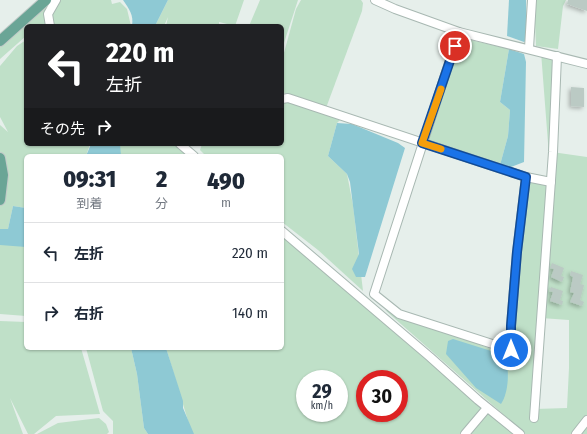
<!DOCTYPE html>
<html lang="ja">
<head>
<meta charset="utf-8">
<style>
  :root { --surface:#fff; --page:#f6f6f7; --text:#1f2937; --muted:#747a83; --line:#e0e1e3 }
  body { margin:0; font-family:"Fira Sans Condensed","Noto Sans JP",sans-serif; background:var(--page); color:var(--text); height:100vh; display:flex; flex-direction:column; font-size:15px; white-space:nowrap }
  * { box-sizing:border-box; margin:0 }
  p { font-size:13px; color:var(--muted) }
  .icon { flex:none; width:22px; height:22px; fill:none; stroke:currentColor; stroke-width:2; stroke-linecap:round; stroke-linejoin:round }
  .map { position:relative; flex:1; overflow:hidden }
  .side { position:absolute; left:24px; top:154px; width:260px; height:196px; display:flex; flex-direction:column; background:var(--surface); border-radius:6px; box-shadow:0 1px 3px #0004 }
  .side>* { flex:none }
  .guide { position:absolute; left:24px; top:24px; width:260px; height:122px; border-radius:6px; box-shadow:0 1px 3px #0004; background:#202124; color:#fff; overflow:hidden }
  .speed { position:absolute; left:296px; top:370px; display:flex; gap:8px; font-size:20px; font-weight:700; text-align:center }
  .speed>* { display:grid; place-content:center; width:52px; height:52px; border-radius:50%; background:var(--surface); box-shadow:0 1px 3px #0004; line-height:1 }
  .speed small { font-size:10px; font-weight:400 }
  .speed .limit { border:6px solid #d22; background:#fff; color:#111 }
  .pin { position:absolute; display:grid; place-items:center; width:34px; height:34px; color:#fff; margin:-17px; border:2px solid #fff; border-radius:50%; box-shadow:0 1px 4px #0007 }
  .me { position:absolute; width:44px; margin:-22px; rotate:0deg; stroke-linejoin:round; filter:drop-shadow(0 0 3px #0008) }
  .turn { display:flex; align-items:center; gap:14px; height:84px; padding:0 16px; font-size:18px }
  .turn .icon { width:52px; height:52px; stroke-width:2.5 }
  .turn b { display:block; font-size:28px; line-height:34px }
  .then { display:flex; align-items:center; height:38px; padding:0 16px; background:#0003; gap:8px; font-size:15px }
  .eta { display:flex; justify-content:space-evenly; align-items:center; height:68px; text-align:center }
  .eta b { font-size:24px; font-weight:800; line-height:28px }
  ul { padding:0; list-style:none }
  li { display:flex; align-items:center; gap:12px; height:60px; padding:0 16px; border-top:1px solid var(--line) }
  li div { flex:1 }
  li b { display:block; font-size:15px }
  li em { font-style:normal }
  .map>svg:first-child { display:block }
  .green { fill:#bfe0c8; fill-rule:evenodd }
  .water { fill:#8ec9d4 }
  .building { fill:#bbcac4; filter:url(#shadow) }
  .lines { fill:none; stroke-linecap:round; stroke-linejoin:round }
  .minor-casing { stroke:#a8b8b2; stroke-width:10 }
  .major-casing { stroke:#c2cac8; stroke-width:12 }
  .minor { stroke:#fff; stroke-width:8 }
  .major { stroke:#6aa596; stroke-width:10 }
  .route-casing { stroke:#114b97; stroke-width:10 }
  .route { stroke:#1a73e8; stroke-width:7 }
  .slow { stroke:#f59e0b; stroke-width:7 }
</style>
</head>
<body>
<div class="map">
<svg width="587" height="434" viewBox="0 0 587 434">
  <defs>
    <filter id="shadow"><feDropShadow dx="-2" dy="2" stdDeviation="2" flood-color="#0004"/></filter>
  </defs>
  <rect width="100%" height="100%" fill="#e6efeb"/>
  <g class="green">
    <path d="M46 0H111L112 4 120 2 127 9 131 26H54L50 21V26H26V36L0 59V42Z"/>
    <path d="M168 0H244L235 26 219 22V26L197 24 196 26H166L168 17 164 26H155Z"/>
    <path d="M260 0H298L282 49V26H249Z"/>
    <path d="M301 0H361L363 3 362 11 326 108 282 92V60L296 9Z"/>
    <path d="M534 0H566L563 6 558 49 536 46Z"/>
    <path d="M458 37 509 49 500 102 510 110 508 136 500 165 422 143Z"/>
    <path d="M26 40V144H90L86 156H26V208L13 206 8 229H0V125L8 132 0 117V66L17 46Z"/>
    <path d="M541 52 557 56 552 152 587 157V434H192L166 348H282V232C359 300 434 374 521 430L385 310 416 319 508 356 513 353 526 177 551 182ZM541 318 569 320V368L567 408 535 409ZM305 379H339V413H305ZM365 379H399V413H365Z"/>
    <path d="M282 99 343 117 337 123 328 156 347 174 353 205 363 291 318 250 282 222V156H206L200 150 202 144H282Z"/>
    <path d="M119 144H179L192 156H119Z"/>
    <path d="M26 242V316L0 314V245Z"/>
    <path d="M0 321 26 322V348H81L100 414 56 416 34 434H28L10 398 23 434H0Z"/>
    <path d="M86 348H131L137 374 144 428 148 434H113V421L103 411Z"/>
    <path d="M99 418 106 424 109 432 107 434H37L58 423Z"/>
  </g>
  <g class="water">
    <path d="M123 0H168L155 26H132C134 15 129 9 123 0Z"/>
    <path d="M509 0H526L527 40 524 42 507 36Z"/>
    <path d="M509 49 524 54 526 62 524 162 511 167 500 165 508 136 510 110 500 102Z"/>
    <path d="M337 123 352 124 398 143 405 148 365 277H356L352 269 359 254 350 182 347 174 328 156Z"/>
    <path d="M91 144H120L121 156H86Z"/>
    <path d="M13 206 26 208V247L0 245V229H8Z"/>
    <path d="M453 339 504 355C510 368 509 392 501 404L476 388 446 354 448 341Z"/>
    <path d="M131 348H166L183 401V408L194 434H148L144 428 137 374Z"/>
  </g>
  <g class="building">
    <path d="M568 0H587V11L567 4Z"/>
    <path d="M571 87 584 88V107L571 106Z"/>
    <path d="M552 263 564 268 561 276 564 277 562 282 551 277 554 269 550 268Z"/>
    <path d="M571 271 583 275 580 284 584 285 580 300 584 302 582 306 570 302 574 293 570 292 573 277 570 275Z"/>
    <path d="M551 287 563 291 560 300 563 301 562 305 550 301 553 292 549 291Z"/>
  </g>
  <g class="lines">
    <g class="minor-casing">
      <g id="minor">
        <path d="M375 0 395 9 459 32 587 64"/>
        <path d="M50 26 48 14 56 0"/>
        <path d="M459 32 374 294 399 314 511 350V326L517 252 526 177"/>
        <path d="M529 48 532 0"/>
        <path d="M282 99 288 98 526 177 551 182"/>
        <path d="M180 144 194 156"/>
        <path d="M282 231 430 357 478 400 520 434"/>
        <path d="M534 418 553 152 557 56"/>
        <path d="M465 434 487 408"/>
        <path d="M576 434 587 420"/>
      </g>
    </g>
    <g class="major-casing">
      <g id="major">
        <path d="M0 41 46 0"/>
        <path d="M0 158 3 175 0 200"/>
      </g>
    </g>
    <use href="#minor" class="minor"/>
    <use href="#major" class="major"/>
  </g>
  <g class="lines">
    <g class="route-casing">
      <path id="route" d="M455 46 422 143 526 177 517 252 511 326V350"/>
    </g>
    <use href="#route" class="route"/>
    <path class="slow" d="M441 89 422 143 441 149"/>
  </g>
</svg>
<div class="speed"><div>29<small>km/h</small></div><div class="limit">30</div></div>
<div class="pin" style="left:455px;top:46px;background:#d93025"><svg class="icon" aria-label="arrive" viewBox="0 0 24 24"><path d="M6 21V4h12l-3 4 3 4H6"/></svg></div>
<svg class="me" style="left:511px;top:350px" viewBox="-20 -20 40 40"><circle r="17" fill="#1a73e8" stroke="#fff" stroke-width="3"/><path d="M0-11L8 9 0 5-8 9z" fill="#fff"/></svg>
<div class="guide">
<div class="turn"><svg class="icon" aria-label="left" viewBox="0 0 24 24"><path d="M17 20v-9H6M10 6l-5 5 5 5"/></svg><div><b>220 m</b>左折</div></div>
<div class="then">その先<svg class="icon" aria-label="right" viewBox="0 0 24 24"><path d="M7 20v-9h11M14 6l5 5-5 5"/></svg></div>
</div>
<section class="side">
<div class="eta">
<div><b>09:31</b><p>到着</p></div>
<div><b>2</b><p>分</p></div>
<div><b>490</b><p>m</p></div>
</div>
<ul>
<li><svg class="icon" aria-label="left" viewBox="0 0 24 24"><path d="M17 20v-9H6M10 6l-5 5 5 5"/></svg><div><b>左折</b></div><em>220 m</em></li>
<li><svg class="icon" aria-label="right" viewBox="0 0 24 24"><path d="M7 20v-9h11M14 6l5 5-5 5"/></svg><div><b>右折</b></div><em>140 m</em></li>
</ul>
</section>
</div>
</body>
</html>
